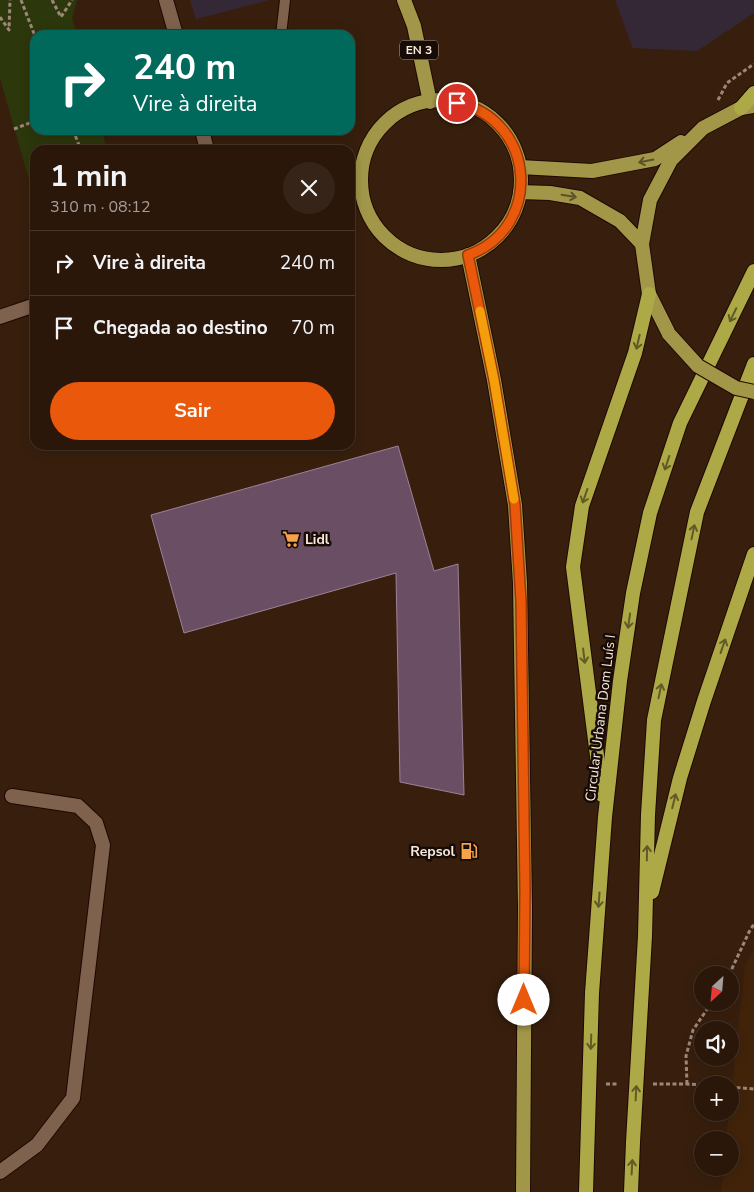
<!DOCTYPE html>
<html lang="pt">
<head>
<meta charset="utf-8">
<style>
  :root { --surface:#2a170a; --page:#362418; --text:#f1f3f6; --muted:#a59f9c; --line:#46362b; --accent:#ea580c }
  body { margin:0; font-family:"Nunito Sans",sans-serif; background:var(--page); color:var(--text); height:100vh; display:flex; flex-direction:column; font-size:19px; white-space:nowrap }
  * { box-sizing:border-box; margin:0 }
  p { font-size:16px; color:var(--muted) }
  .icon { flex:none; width:28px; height:28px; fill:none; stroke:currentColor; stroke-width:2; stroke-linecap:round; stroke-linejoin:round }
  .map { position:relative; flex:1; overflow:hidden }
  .drawer { position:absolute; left:30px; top:145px; width:325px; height:305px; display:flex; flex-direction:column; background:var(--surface); border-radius:15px; box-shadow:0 2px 12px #0003,0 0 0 1px var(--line) }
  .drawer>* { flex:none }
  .top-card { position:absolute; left:30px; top:30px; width:325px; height:105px; border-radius:15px; box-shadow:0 2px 12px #0003,0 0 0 1px var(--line); background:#00695c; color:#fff; overflow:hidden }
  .needle { width:32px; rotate:206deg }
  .tools { position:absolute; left:694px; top:966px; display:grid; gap:10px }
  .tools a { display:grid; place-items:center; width:45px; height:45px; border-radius:50%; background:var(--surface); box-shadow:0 2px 12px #0003,0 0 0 1px var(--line); font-size:25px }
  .pin { position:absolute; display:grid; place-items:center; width:42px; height:42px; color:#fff; margin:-21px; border:2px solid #fff; border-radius:50%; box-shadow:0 1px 5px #0007 }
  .me { position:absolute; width:55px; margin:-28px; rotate:0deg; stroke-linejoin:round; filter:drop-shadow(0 0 4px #0008) }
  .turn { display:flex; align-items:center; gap:18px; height:105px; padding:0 20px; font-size:22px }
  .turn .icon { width:65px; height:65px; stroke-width:2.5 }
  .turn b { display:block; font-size:35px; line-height:42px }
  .round { display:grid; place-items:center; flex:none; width:52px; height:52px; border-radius:26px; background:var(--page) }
  .headline { display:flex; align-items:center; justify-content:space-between; height:85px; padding:0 20px }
  h1 { font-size:30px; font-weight:700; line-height:38px }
  .action { display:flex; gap:10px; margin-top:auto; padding:10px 20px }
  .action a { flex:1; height:58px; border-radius:30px; background:var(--accent); color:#fff; font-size:20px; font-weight:700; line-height:58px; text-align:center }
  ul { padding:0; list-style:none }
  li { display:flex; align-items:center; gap:15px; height:65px; padding:0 20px; border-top:1px solid var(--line) }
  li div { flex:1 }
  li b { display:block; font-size:19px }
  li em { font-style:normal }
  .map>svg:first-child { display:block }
  .commercial { fill:#352836 }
  .built { fill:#41230a }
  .green { fill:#2d370c }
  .building { fill:#6a4f64; stroke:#9e8198 }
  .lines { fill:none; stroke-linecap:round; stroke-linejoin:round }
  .service-casing { stroke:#1e0800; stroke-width:12 }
  .minor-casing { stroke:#1e0800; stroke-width:16 }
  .primary-casing { stroke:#1e0800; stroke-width:16 }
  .trunk-casing { stroke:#1e0800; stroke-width:16 }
  .path { stroke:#9c8778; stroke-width:3; stroke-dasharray:4 2.5; stroke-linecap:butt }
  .service { stroke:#7f624e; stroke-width:10 }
  .minor { stroke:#7f624e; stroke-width:14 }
  .primary { stroke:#a29749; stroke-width:14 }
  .trunk { stroke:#aea947; stroke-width:14 }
  .primary-bridge-casing { stroke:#1e0800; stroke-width:16; stroke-linecap:butt }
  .trunk-bridge-casing { stroke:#1e0800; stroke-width:16; stroke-linecap:butt }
  .primary-bridge { stroke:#a29749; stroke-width:14 }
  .trunk-bridge { stroke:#aea947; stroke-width:14 }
  .oneway { stroke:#5c5227 }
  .oneway2 { stroke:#625a26 }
  .route-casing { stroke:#983908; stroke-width:12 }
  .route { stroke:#ea580c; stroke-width:9 }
  .slow { stroke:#f59e0b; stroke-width:9 }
  .labels { text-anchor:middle; stroke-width:5; stroke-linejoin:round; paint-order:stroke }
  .shield { fill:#170c05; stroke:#b6a79c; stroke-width:1 }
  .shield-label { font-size:12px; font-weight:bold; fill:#fae9dd }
  .poi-label { font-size:14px; font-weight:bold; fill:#fae9dd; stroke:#170c05; text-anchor:start }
  .street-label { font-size:14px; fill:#fae9dd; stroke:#170c05 }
</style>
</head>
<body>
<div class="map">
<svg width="754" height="1192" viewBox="0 0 754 1192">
  <rect width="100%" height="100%" fill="#381f0d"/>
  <g class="commercial">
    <path d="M190 0H269L196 19Z"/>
    <path d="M615 0H754V13L697 51 633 48Z"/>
  </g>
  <path class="built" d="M754 949V1192H721L724 1168H730V1140H726L745 966Z"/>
  <path class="green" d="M0 0H77L72 18 77 35H35V130H102L107 150H35V201L0 78Z"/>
  <path class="building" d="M398 446 434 571 458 564 464 795 400 782 396 573 184 633 151 515Z"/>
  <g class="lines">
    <g class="service-casing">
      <path id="service" d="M281 35 285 0"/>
    </g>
    <g class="minor-casing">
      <g id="minor">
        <path d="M166 0 176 35"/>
        <path d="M202 130 207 150"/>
        <path d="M350 192 361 189"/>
        <path d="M0 317 35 305"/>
        <path d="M0 1172 37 1145 73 1098 103 845 96 823 78 806 12 796"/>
      </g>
    </g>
    <g class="primary-casing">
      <g id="primary">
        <path d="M404 0 414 26 430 102"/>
        <circle cx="441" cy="180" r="80"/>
        <path d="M520 167 592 171 655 159 681 142"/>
        <path d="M520 192 550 193 580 198 620 221 642 244"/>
        <path d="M468 255 494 380 515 505 520 583 525 908 523 1192"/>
        <path d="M669 334 649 294 642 244 650 200 671 160 703 128 741 108 754 106"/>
      </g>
    </g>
    <g class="trunk-casing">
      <g id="trunk">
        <path d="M741 108 754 93"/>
        <path d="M602 795 573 567 582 506 635 353 649 294"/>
        <path d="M652 892 680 778 704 701 754 554"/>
        <path d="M645 936 648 815 654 720 697 512 754 364"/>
        <path d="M592 993 605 817 620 681 633 593 650 513 680 423 754 271"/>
        <path d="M631 1192 633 1142"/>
      </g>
    </g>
    <g class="path">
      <path d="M21 0 35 36"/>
      <path d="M52 0 61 17 72 0"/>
      <path d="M0 17 9 30 10 0"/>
      <path d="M718 100 727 83 754 64"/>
      <path d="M14 129 35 121"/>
      <path d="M50 130V132L59 130"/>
      <path d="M73 130 81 150"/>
      <path d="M729 975 749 932 754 924"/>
      <path d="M606 1084H619"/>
      <path d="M653 1084H687L702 1085"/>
      <path d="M687 1084 686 1056 693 1030 712 1002"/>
      <path d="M730 1087 754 1089"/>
    </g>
    <use href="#service" class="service"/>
    <use href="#minor" class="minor"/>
    <use href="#primary" class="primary"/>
    <use href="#trunk" class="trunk"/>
    <g class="primary-bridge-casing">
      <path id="primary-bridge" d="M669 334 698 366 736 388 754 392"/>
    </g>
    <g class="trunk-bridge-casing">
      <g id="trunk-bridge">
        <path d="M633 1142 645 936"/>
        <path d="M586 1192 592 993"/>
      </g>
    </g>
    <use href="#primary-bridge" class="primary-bridge"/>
    <use href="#trunk-bridge" class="trunk-bridge"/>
  </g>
  <defs><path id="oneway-shaft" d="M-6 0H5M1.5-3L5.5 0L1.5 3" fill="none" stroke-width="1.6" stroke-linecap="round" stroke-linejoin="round" transform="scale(1.25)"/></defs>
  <g class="oneway">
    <use href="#oneway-shaft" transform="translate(646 161) rotate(169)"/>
    <use href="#oneway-shaft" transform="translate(569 196) rotate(10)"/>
  </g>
  <g class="oneway2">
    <use href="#oneway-shaft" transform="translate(733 315) rotate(116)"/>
    <use href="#oneway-shaft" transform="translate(638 342) rotate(103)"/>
    <use href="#oneway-shaft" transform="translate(667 463) rotate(108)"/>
    <use href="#oneway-shaft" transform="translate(585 496) rotate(109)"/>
    <use href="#oneway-shaft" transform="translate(693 532) rotate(-78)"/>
    <use href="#oneway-shaft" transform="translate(629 621) rotate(98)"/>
    <use href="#oneway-shaft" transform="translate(723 646) rotate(-71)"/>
    <use href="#oneway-shaft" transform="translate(584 656) rotate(83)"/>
    <use href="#oneway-shaft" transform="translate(660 691) rotate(-78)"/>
    <use href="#oneway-shaft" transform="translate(674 801) rotate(-76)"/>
    <use href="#oneway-shaft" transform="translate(647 853) rotate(-89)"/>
    <use href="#oneway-shaft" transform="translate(599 900) rotate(94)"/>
    <use href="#oneway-shaft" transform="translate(591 1042) rotate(92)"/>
    <use href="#oneway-shaft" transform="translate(636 1093) rotate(-87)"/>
    <use href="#oneway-shaft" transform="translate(632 1167) rotate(-87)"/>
  </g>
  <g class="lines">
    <g class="route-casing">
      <path id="route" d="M457 103C536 119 544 228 468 255L494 380 515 505 521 601 525 890 524 1000"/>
    </g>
    <use href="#route" class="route"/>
    <path class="slow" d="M480 311 494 380 514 499"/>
  </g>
  <defs>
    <g id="supermarket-bare" transform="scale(1.35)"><path d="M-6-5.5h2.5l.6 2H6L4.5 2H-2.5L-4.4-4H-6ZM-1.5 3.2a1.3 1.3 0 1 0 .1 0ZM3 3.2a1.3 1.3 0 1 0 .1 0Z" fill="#f7a149" stroke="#170c05" stroke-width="2.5" paint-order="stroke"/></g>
    <g id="fuel-bare" transform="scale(1.35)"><path d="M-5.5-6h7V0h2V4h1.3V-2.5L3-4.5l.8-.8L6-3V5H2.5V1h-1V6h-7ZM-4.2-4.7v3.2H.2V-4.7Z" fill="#f7a149" stroke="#170c05" stroke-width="2.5" paint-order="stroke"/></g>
  </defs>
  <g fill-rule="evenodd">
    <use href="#supermarket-bare" x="291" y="539"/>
    <use href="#fuel-bare" x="469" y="851"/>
  </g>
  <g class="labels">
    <rect class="shield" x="400" y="40.5" width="38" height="19" rx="4"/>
    <g class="shield-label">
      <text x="419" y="54">EN 3</text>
    </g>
    <g class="poi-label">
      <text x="305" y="544">Lidl</text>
      <text x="455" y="856" text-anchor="end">Repsol</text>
    </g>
    <g class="street-label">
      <text transform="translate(600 718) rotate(-83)" y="5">Circular Urbana Dom Luís I</text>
    </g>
  </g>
</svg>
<div class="tools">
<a><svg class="needle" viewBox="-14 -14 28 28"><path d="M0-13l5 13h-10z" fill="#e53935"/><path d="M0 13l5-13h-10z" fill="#a59f9c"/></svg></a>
<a><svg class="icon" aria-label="sound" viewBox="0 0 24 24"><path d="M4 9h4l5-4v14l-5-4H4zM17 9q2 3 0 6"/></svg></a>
<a>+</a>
<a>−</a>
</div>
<div class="pin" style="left:457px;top:103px;background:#d93025"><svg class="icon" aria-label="arrive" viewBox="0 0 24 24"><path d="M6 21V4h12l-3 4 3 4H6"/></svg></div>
<svg class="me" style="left:524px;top:1000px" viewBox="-20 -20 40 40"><circle r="19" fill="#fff"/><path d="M0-13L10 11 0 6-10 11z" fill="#ea580c"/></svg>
<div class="top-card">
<div class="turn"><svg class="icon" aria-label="right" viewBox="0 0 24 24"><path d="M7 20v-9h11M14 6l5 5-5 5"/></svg><div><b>240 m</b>Vire à direita</div></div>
</div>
<section class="drawer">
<div class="headline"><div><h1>1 min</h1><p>310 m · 08:12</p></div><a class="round"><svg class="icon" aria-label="close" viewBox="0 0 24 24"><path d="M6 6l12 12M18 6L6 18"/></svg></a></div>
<ul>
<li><svg class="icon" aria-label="right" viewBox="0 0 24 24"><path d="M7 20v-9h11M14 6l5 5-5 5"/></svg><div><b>Vire à direita</b></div><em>240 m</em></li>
<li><svg class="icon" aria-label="arrive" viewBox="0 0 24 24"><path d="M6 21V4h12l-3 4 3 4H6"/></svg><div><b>Chegada ao destino</b></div><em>70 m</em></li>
</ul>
<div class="action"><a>Sair</a></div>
</section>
</div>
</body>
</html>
